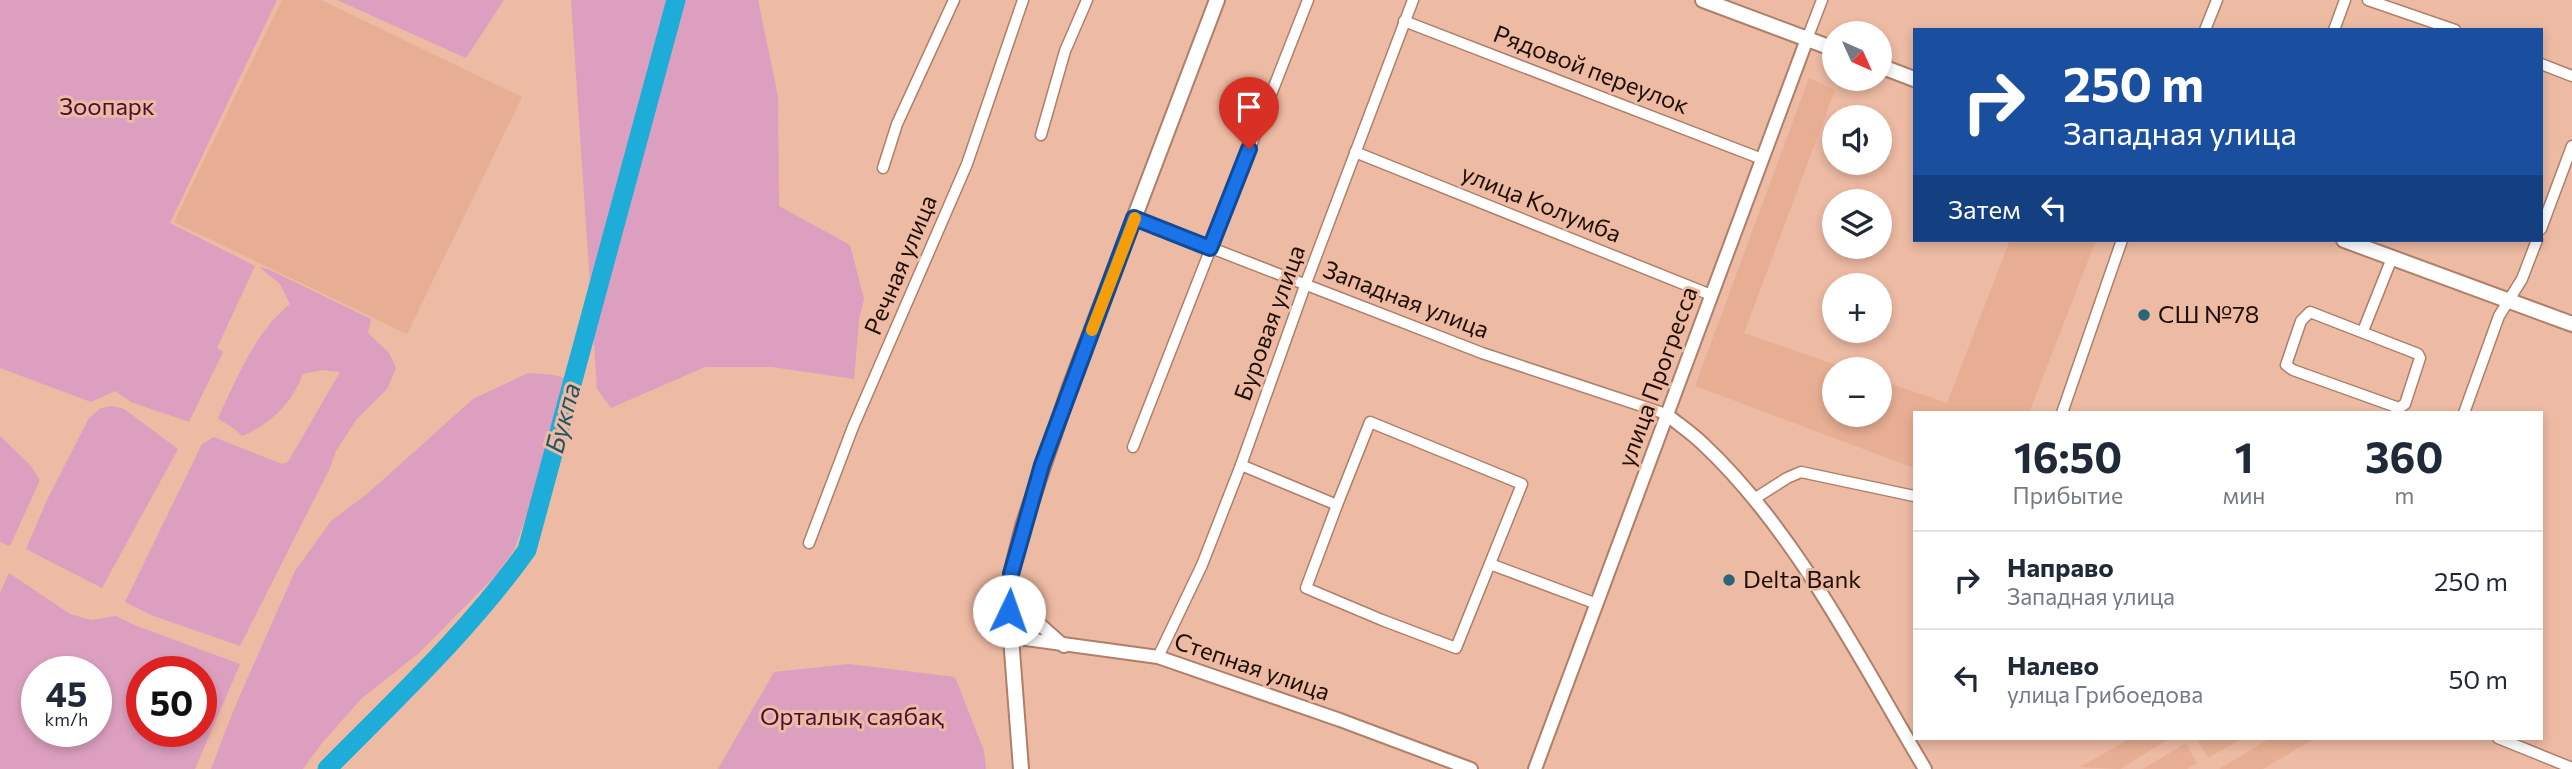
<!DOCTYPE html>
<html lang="ru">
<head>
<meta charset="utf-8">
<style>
  :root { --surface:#fff; --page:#f2f2f3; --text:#1f2937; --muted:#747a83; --line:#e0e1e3 }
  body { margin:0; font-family:Commissioner,sans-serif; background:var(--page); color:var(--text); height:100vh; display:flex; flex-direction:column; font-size:26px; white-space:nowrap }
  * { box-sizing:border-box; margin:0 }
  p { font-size:23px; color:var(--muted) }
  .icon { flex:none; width:38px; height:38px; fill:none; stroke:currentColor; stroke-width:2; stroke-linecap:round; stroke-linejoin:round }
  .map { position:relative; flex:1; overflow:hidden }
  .details { position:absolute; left:1913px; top:411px; width:630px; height:329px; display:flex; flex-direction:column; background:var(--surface); border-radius:0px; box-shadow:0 4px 10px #0003 }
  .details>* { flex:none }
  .hud { position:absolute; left:1913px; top:28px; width:630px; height:214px; border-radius:0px; box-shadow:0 4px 10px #0003; background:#1a4fa0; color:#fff; overflow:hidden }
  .needle { width:46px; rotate:135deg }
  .tools { position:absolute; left:1822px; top:21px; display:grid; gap:14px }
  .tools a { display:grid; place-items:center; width:70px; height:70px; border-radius:50%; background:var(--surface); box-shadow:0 4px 10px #0003; font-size:35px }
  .speed { position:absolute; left:21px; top:656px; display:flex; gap:14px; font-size:35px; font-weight:700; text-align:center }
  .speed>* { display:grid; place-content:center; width:91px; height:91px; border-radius:50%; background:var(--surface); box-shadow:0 4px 10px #0003; line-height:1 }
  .speed small { font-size:18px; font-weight:400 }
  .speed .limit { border:10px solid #d22; background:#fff; color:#111 }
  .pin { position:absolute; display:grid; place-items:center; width:60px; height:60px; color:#fff; margin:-72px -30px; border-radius:50% 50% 50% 0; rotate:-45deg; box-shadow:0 0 7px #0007 }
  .pin .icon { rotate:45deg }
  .me { position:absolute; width:77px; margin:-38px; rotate:3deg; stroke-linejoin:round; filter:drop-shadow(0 0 5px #0008) }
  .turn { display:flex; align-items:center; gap:24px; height:147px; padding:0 35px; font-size:32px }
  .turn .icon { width:91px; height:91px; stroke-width:2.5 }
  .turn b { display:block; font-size:49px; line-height:60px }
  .then { display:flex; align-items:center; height:66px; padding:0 35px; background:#0003; gap:14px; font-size:26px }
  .eta { display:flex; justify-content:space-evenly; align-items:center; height:119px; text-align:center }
  .eta b { font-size:42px; font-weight:700; line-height:49px }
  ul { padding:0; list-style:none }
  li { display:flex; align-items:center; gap:21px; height:98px; padding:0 35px; border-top:2px solid var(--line) }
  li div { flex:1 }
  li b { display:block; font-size:26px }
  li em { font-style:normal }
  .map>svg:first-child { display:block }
  .built { fill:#e7ae93 }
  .green { fill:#dc9fbf; fill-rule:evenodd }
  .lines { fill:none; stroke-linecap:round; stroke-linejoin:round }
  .river { stroke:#1eacd9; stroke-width:19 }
  .minor-casing { stroke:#ae7f69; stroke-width:13 }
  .tertiary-casing { stroke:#ae7f69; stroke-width:16 }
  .secondary-casing { stroke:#ae7f69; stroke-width:18 }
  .minor { stroke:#fff; stroke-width:10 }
  .tertiary { stroke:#fff; stroke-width:12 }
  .secondary { stroke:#fff; stroke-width:14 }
  .route-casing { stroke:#114b97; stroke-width:18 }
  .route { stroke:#1a73e8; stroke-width:12 }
  .slow { stroke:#f59e0b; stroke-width:12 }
  .poi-dot { fill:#29667d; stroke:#edbaa3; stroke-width:2.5 }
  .labels { text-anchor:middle; stroke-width:6; stroke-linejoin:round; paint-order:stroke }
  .street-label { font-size:24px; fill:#1f0e06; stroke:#edbaa3 }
  .park-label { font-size:24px; fill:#470f33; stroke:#edbaa3 }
  .poi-label { font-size:24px; fill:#1f0e06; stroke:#edbaa3; text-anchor:start }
  .water-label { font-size:26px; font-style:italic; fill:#225569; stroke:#edbaa3 }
</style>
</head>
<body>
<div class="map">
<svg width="2572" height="769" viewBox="0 0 2572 769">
  <rect width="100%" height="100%" fill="#edbaa3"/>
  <g class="built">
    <path d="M282 0H321L522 97 407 334 174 222Z"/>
    <path d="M1809 78 1835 90 1744 333 1848 369H1834V415H1880V380L1947 403 2010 240H2096L2029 413H1914V468L1695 386Z"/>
    <path d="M2131 738 2169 739 2120 769 2080 767Z"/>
    <path d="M2197 739V738L2241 739 2208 758Z"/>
    <path d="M2269 739H2314L2263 769H2219Z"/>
    <path d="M2186 743 2197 763 2187 769H2143Z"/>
  </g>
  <g class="green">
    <path d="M0 0H277L170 223 255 266 217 348 223 352 189 422 131 402 115 391 91 402 0 368Z"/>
    <path d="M337 0H504L466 58Z"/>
    <path d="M571 0H758L778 96 779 206 850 245 864 299 859 319 854 379 772 367H705L611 408 597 389Z"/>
    <path d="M259 267 268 269 371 319 368 333 389 353 396 368 387 389 356 420 336 451 330 468 240 646 151 615 125 602 202 444 214 437 282 464 288 462 340 372 322 370 303 374C292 403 271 424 242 436 235 427 226 425 218 418 237 378 255 332 290 304L280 284Z"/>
    <path d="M528 373 554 375 569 379 532 501 514 550 496 575 419 653 361 699 322 743 303 769H211L234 709 295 571 331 521 367 494 473 399Z"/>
    <path d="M112 406 124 409 178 449 102 588 26 549 47 500 89 418 101 408Z"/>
    <path d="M0 436 30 465 40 480 10 546 0 542Z"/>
    <path d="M9 573 70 614 91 620 116 616 137 626 240 664 195 769H0V593ZM96 672V732H37V672ZM142 672H201V732H142Z"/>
    <path d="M849 664 955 677 984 751 986 769H718L774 672Z"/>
  </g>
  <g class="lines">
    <path class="river" d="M327 769C396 699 470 630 527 550L676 0"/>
    <g class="minor-casing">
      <g id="minor">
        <path d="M2368 0 2455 30"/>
        <path d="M1404 21 1762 159"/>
        <path d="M2205 30 2217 0"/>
        <path d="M2334 30 2345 0"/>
        <path d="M1807 39 1822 0"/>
        <path d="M2541 64 2572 76"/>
        <path d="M1041 135 1065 51 1087 0"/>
        <path d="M1355 152 1711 295"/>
        <path d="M883 168 897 124 954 0"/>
        <path d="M1134 218 1482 353 1666 414"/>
        <path d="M2541 229 2572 146"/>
        <path d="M2310 312 2418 354 2420 358 2405 404 2399 408 2293 370 2286 365 2301 321Z"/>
        <path d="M2363 331 2392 258"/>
        <path d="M2062 413 2122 240"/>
        <path d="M2464 413 2499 316 2522 279 2537 240"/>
        <path d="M1133 447 1308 0"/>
        <path d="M1241 465 1337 505 1306 588 1382 620 1456 648 1522 484 1370 422 1337 505"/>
        <path d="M1754 499 1787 478 1801 472 1914 496"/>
        <path d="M809 543 853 427 967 164 1023 0"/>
        <path d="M1490 564 1597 604"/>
        <path d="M1158 657 1202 565 1241 465 1306 283 1413 0"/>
        <path d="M2498 738 2572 768"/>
      </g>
    </g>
    <g class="tertiary-casing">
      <g id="tertiary">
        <path d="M1666 414C1678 424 1692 433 1703 444 1796 531 1860 660 1925 769"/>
        <path d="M1010 598 1064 646"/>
        <path d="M1011 637 1158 657 1340 720 1471 769"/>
        <path d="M1535 769 1807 39"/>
      </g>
    </g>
    <g class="secondary-casing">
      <g id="secondary">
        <path d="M1703 0 1834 49"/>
        <path d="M1880 66 1914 79"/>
        <path d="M2344 240 2572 324"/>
        <path d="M1021 769 1009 611 1011 574 1023 526 1070 387 1217 0"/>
      </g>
    </g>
    <use href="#minor" class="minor"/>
    <use href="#tertiary" class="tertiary"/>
    <use href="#secondary" class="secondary"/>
  </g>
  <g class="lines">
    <g class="route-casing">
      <path id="route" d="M1009 611 1011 574 1042 465 1134 218 1210 248 1249 149"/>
    </g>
    <use href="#route" class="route"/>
    <path class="slow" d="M1092 330 1135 218"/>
  </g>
  <g class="poi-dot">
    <circle cx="2144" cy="315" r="7"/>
    <circle cx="1729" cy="580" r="7"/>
  </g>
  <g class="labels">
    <g class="street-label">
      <text transform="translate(1591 70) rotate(21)" y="8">Рядовой переулок</text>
      <text transform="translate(1541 204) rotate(22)" y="8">улица Колумба</text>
      <text transform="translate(901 265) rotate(-67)" y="8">Речная улица</text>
      <text transform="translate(1406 300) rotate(21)" y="8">Западная улица</text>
      <text transform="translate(1270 323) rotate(-70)" y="8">Буровая улица</text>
      <text transform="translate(1658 377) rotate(-70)" y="8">улица Прогресса</text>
      <text transform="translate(1252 667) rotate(19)" y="8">Степная улица</text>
    </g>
    <g class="park-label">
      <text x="107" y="115">Зоопарк</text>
      <text x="852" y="725">Орталық саябақ</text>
    </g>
    <g class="poi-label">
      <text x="2158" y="323">СШ №78</text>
      <text x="1743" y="588">Delta Bank</text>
    </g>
    <g class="water-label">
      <text transform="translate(563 418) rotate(-75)" y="9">Букпа</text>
    </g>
  </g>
</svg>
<div class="tools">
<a><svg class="needle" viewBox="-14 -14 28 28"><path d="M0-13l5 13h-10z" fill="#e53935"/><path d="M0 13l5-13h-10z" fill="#747a83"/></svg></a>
<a><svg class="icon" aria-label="sound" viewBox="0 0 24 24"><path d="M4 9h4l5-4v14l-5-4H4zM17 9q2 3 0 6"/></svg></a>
<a><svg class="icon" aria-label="layers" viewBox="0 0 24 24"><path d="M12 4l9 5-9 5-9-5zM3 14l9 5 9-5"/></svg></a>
<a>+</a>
<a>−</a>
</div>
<div class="speed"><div>45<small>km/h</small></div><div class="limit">50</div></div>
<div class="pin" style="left:1249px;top:149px;background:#d93025"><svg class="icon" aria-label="arrive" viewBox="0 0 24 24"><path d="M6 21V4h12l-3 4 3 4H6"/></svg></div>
<svg class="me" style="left:1009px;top:611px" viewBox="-20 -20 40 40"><circle r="19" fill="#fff"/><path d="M0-13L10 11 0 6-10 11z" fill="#1a73e8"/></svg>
<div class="hud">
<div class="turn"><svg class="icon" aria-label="right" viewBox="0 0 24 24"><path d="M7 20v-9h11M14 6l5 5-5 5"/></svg><div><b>250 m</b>Западная улица</div></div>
<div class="then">Затем<svg class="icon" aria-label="left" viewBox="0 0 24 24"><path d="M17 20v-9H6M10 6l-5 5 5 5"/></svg></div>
</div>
<section class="details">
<div class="eta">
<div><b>16:50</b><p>Прибытие</p></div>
<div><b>1</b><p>мин</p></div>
<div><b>360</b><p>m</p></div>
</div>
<ul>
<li><svg class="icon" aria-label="right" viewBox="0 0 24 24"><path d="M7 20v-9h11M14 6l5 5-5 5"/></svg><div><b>Направо</b><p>Западная улица</p></div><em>250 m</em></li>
<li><svg class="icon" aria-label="left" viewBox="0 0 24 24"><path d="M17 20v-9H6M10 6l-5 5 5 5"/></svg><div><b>Налево</b><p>улица Грибоедова</p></div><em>50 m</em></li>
</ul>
</section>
</div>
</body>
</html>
